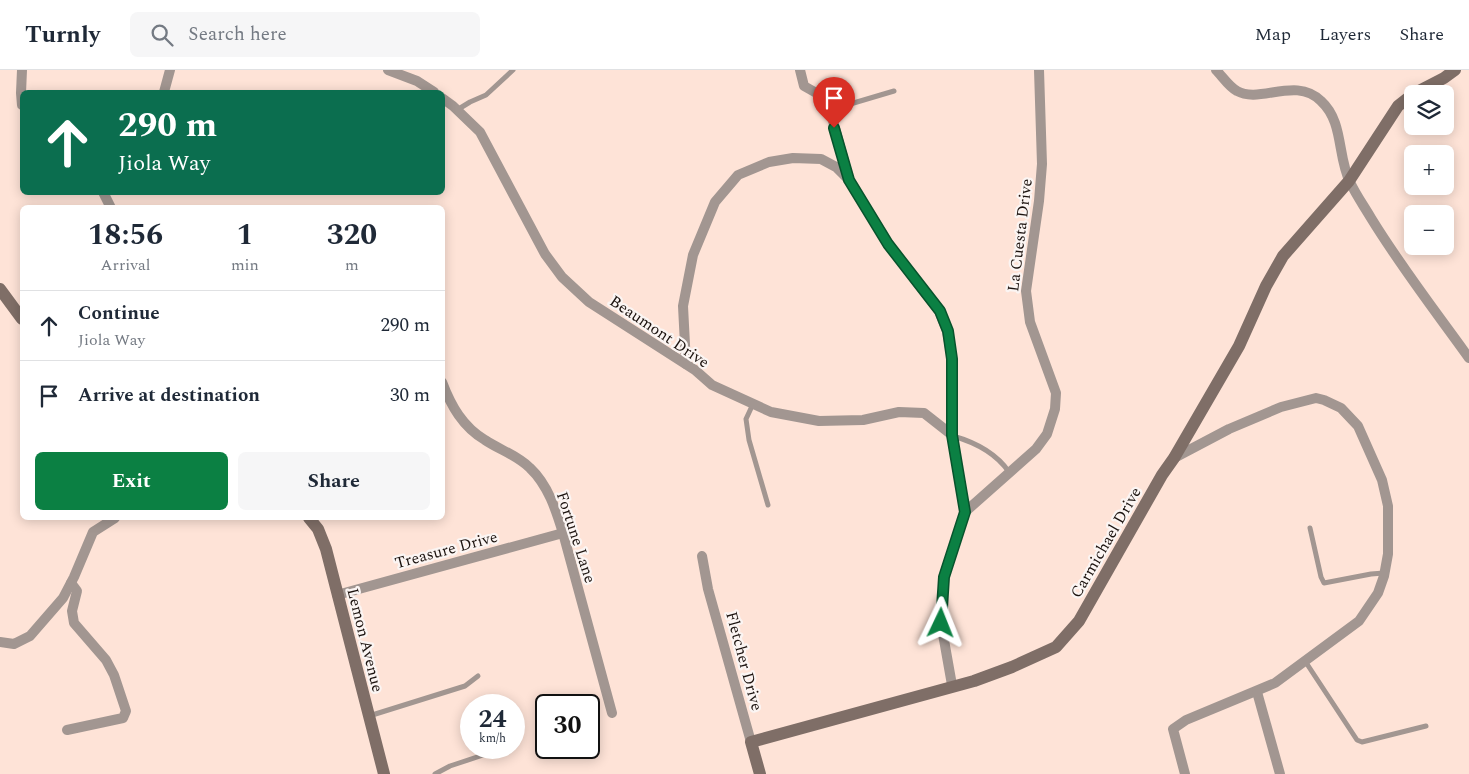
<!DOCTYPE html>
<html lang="en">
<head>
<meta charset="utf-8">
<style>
  :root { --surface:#fff; --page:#f6f6f7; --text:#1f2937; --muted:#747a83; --line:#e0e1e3; --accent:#0b8043 }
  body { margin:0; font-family:Spectral,serif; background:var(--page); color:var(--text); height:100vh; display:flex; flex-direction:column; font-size:19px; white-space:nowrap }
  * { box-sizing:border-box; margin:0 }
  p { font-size:16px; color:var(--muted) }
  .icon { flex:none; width:28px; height:28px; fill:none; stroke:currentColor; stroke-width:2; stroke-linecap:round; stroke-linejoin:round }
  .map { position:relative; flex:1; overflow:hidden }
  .panel { position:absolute; left:20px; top:135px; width:425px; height:315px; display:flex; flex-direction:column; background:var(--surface); border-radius:8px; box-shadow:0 2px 12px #0003 }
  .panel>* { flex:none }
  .guide { position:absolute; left:20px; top:20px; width:425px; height:105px; border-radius:8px; box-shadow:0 2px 12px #0003; background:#0b6e4f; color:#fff; overflow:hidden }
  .controls { position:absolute; left:1404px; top:15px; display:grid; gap:10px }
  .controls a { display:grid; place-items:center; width:50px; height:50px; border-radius:8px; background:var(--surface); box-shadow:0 2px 12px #0003; font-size:25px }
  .speed { position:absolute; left:460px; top:624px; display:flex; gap:10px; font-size:25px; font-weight:700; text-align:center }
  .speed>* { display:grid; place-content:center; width:65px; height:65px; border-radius:50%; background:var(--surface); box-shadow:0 2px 12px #0003; line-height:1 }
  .speed small { font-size:12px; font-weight:400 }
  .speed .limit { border:2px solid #111; border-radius:8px; background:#fff; color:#111 }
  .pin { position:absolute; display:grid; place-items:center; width:42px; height:42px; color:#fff; margin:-51px -21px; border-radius:50% 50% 50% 0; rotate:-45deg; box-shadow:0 0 5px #0007 }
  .pin .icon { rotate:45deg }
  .me { position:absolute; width:55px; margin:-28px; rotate:2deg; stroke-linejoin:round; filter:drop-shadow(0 0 4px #0008) }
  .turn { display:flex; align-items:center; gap:18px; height:105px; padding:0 15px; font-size:22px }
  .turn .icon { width:65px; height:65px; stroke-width:2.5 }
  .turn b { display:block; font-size:35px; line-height:42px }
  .eta { display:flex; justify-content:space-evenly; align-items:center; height:85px; text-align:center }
  .eta b { font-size:30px; font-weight:700; line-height:35px }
  .primary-button { display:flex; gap:10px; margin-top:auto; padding:10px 15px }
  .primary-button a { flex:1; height:58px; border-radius:8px; background:var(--accent); color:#fff; font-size:20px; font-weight:700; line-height:58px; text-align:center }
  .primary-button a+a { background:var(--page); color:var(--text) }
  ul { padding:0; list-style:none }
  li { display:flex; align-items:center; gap:15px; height:70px; padding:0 15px; border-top:1px solid var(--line) }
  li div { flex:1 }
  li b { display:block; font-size:19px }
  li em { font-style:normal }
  header { display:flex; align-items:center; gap:30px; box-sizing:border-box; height:70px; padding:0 25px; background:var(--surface); border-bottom:1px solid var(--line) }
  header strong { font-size:24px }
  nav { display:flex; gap:28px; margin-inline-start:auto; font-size:18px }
  .search { width:350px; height:45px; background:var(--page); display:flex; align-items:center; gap:12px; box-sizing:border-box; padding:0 18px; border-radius:8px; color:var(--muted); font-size:19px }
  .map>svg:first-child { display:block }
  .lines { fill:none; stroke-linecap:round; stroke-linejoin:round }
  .lane { stroke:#a29691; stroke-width:5 }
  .street { stroke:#a29691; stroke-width:10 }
  .secondary { stroke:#7f6e67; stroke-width:12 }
  .route-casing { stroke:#07532c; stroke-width:12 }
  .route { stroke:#0b8043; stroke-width:9 }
  .labels { text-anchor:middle; stroke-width:4.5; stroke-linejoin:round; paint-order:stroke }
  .street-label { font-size:16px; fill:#1c130f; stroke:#fbf5f3 }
</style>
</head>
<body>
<header>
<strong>Turnly</strong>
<div class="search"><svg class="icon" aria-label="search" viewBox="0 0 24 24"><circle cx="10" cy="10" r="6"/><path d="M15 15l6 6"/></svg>Search here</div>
<nav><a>Map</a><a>Layers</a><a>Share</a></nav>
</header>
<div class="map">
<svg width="1469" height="704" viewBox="0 0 1469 704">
  <rect width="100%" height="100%" fill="#fee3d7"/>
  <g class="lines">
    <g class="lane">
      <path d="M457 40 470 32 486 25 513 0"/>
      <path d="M830 40 894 21"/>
      <path d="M753 334 746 349 749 370 768 435"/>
      <path d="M953 366C974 372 996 383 1009 402"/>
      <path d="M1310 458 1321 507 1324 513 1371 504 1384 503"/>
      <path d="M1305 591 1357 670 1362 672 1426 656"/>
      <path d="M369 646 465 616 478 606"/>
      <path d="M435 704 450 696 504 678"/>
    </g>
    <g class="street">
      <path d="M22 0 21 23 22 35"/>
      <path d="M388 0 417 11 434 22"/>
      <path d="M800 0 804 16 827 29 849 109"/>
      <path d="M1216 0C1222 6 1229 17 1237 21 1260 34 1296 6 1321 31 1344 52 1337 86 1350 112 1356 125 1364 136 1371 148 1401 197 1436 242 1469 288"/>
      <path d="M164 22 170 0"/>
      <path d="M442 28 453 36 480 62 545 184 562 207 589 232 695 300 712 315 771 342 819 351 863 350 899 342 924 343 952 365"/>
      <path d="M103 122 111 138"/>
      <path d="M686 294 683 236 693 185 715 132 738 105 769 92 793 88 821 89 836 97 849 110 888 174 939 241 947 261 952 289V365L965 442 944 507 941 553 952 615"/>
      <path d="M442 312C451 336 463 357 485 370 500 380 517 385 530 398 548 415 556 440 563 463L612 643"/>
      <path d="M1174 388 1229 359 1281 337 1316 328 1324 330 1341 338 1358 356 1382 410 1388 436V484L1384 506 1378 523 1359 551 1275 613 1186 650 1173 659 1185 704"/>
      <path d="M965 442 1036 379 1047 364 1055 339 1056 323 1030 252 1026 221 1039 131 1042 94 1039 0"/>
      <path d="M702 486 708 519 751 672"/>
      <path d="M337 525 563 463"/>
      <path d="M0 572 14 574 30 566 63 528 74 507 93 462 115 448"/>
      <path d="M1257 622 1280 704"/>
      <path d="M67 660 123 648 126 641 114 605 106 590 74 553 72 541 77 521 71 513"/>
    </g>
    <g class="secondary">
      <path d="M1413 24 1444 8 1455 0"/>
      <path d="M0 219 22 249"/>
      <path d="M309 448 318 459 326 479 384 704"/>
      <path d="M760 704 751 672 974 611 1012 597 1056 577 1079 551 1162 405 1174 388 1239 276 1266 216 1283 186 1349 111 1398 36 1412 25"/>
    </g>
  </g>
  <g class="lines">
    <g class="route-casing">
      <path id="route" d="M834 58 849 110 888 174 940 241 948 261 952 289V365L965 442 944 507 941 553"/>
    </g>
    <use href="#route" class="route"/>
  </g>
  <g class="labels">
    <g class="street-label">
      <text transform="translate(1019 165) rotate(-83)" y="6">La Cuesta Drive</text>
      <text transform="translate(660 261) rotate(34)" y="6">Beaumont Drive</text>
      <text transform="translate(577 467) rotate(72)" y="6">Fortune Lane</text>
      <text transform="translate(1105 472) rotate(-60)" y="6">Carmichael Drive</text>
      <text transform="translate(446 479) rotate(-15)" y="6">Treasure Drive</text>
      <text transform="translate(366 570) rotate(76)" y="6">Lemon Avenue</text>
      <text transform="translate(745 591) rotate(75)" y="6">Fletcher Drive</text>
    </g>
  </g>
</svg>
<div class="controls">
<a><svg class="icon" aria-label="layers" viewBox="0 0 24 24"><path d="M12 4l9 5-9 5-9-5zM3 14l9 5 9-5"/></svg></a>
<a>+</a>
<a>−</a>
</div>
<div class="speed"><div>24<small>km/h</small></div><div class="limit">30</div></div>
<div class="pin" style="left:834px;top:58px;background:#d93025"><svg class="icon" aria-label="arrive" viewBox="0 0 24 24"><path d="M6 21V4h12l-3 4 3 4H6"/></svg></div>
<svg class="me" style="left:941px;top:553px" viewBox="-20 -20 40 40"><path d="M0-17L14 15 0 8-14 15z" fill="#0b8043" stroke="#fff" stroke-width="4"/></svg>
<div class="guide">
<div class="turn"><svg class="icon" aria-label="ahead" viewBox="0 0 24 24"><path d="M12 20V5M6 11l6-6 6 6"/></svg><div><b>290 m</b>Jiola Way</div></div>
</div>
<section class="panel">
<div class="eta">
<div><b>18:56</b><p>Arrival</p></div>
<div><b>1</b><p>min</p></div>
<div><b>320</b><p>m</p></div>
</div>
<ul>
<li><svg class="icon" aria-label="ahead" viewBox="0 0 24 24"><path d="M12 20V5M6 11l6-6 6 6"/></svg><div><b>Continue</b><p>Jiola Way</p></div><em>290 m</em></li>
<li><svg class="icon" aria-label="arrive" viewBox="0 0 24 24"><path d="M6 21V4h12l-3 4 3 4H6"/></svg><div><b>Arrive at destination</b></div><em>30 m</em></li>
</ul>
<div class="primary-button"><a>Exit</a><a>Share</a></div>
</section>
</div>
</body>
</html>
